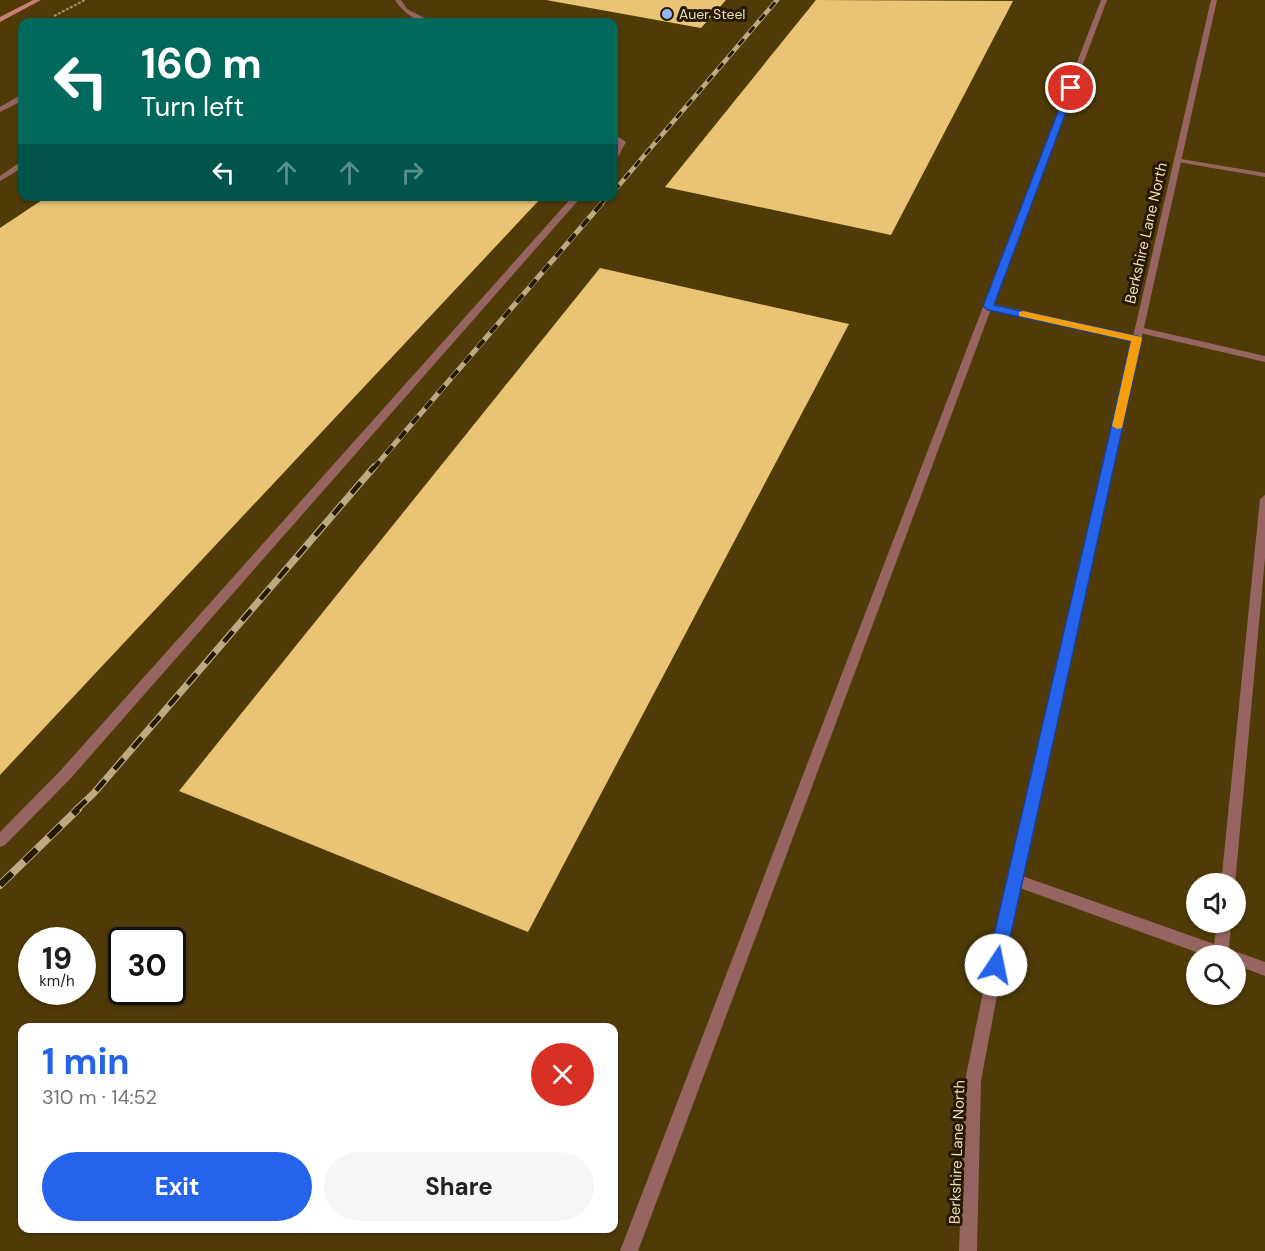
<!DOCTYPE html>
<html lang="en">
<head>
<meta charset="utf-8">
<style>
  :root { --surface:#fff; --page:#f6f6f6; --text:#202124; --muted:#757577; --accent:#2563eb }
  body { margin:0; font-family:"DM Sans",sans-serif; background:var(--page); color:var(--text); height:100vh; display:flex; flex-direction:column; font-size:22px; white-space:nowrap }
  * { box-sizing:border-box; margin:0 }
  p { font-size:20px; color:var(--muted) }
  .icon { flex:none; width:33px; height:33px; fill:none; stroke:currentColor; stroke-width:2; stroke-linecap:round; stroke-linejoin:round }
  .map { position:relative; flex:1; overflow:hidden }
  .sheet { position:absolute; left:18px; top:1023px; width:600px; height:210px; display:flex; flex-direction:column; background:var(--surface); border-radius:12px; box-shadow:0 2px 4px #0004 }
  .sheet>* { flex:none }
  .top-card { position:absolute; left:18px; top:18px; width:600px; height:183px; border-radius:12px; box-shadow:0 2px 4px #0004; background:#00695c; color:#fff; overflow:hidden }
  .tools { position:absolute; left:1186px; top:873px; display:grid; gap:12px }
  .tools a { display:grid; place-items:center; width:60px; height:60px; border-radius:50%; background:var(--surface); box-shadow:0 2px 4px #0004; font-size:30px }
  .speed { position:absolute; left:18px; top:927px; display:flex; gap:12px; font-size:30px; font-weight:700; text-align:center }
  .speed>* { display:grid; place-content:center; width:78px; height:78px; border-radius:50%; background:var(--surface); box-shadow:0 2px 4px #0004; line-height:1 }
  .speed small { font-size:15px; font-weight:400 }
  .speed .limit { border:3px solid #111; border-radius:9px; background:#fff; color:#111 }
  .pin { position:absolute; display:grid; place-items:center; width:51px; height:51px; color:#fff; margin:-26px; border:3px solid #fff; border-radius:50%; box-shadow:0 2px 6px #0007 }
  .me { position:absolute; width:66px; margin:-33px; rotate:11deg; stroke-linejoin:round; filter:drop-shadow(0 0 4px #0008) }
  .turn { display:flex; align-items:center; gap:21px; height:126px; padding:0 24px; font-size:27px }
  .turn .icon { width:78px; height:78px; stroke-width:2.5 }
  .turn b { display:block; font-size:42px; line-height:51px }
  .lanes { display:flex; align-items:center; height:57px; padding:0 24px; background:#0003; justify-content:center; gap:30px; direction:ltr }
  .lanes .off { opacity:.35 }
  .round { display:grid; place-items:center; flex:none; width:63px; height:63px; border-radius:32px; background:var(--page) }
  .overview { display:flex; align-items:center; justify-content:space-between; height:102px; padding:0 24px }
  h1 { font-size:36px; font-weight:700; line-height:45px; color:var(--accent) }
  .action { display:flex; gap:12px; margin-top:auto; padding:12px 24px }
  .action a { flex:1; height:69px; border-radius:36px; background:var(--accent); color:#fff; font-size:24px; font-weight:700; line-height:69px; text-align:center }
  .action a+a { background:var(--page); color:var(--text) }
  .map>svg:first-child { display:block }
  .built { fill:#503b08; fill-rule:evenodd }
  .building { fill:#eac475 }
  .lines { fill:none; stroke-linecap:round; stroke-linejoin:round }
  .path { stroke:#a28f66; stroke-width:2; stroke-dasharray:3 1.5; stroke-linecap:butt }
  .lane { fill:#976561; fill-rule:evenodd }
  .street { fill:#976561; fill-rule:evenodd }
  .secondary { fill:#cd7e79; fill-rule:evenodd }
  .rail-far3-casing { stroke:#bdaa83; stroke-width:4.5 }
  .rail-far2-casing { stroke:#bdaa83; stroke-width:5 }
  .rail-far1-casing { stroke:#bdaa83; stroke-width:7 }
  .rail-casing { stroke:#bdaa83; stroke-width:8 }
  .rail-far3 { stroke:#261a02; stroke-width:3; stroke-dasharray:8; stroke-linecap:butt }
  .rail-far2 { stroke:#261a02; stroke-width:4; stroke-dasharray:10; stroke-linecap:butt }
  .rail-far1 { stroke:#261a02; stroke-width:4.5; stroke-dasharray:14; stroke-linecap:butt }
  .rail { stroke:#261a02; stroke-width:6; stroke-dasharray:17; stroke-linecap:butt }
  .route { fill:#2563eb; stroke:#184099; stroke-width:1.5 }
  .slow { fill:#f59e0b }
  .poi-dot { fill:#94b7fd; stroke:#261a02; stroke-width:2 }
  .labels { text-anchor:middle; stroke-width:6; stroke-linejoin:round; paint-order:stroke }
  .far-poi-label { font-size:14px; fill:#f2dfba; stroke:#261a02; text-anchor:start }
  .street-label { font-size:15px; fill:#f2dfba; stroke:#261a02 }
</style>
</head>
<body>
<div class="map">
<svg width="1265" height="1251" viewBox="0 0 1265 1251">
  <rect width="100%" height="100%" fill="#443104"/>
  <path class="built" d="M0 0H1265V1251H0ZM22 22H614V196H22ZM1197 884H1236V922H1197ZM32 940H82V992H32ZM122 940H172V992H122ZM1197 956H1236V994H1197ZM22 1028H614V1228H22Z"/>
  <g class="building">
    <path d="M546 0H726L701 28Z"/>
    <path d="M816 0 1013 1 891 235 665 187Z"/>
    <path d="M48 196H543L0 775V228Z"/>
    <path d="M600 268 849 324 528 932 179 791Z"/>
  </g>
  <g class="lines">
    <path class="path" d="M54 16 85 0"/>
    <g class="lane">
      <path d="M395 0H401L407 9 432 22C417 24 403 12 395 0Z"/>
      <path d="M1101 0H1107L993 304 1137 336 1142 339 1137 342 991 309 638 1251H620Z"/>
      <path d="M19 96H22V101L0 112V107Z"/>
      <path d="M614 134 626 142 618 157 614 159V151L618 143 614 139Z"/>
      <path d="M1175 158 1265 173V177L1178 162 1174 160Z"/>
      <path d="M19 163H22V168L0 181V176Z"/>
      <path d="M573 196H582L71 778 5 845 0 847V832L61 770Z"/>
      <path d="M1139 327 1265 356V362L1136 332 1134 330Z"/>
      <path d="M1265 495V558L1235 884H1221L1260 499Z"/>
      <path d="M1014 873 1214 944 1217 922H1231L1229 949 1265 962V976L1236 965V956H1207L1009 884 1007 879 1009 874Z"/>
    </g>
    <path class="street" d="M1211 0H1217L1007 942 981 1081 977 1251H959L965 1081 993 942Z"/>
    <path class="secondary" d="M33 0H41L0 22V17Z"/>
    <g class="rail-far3-casing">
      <g id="rail-far3">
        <path d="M614 191 777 0"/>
        <path d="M600 205 608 196"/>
      </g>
    </g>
    <g class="rail-far2-casing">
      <path id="rail-far2" d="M373 469 602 203"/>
    </g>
    <g class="rail-far1-casing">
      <path id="rail-far1" d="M76 810 94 793 374 467"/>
    </g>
    <g class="rail-casing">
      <path id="rail" d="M0 885 78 809"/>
    </g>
    <use href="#rail-far3" class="rail-far3"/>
    <use href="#rail-far2" class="rail-far2"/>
    <use href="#rail-far1" class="rail-far1"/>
    <use href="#rail" class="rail"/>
  </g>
  <path class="route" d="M1071 85 1075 88 994 305 1137 336 1142 339 1004 965 1002 971 996 973 989 971 987 965 1131 341 988 310 983 306 1067 88Z"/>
  <path class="slow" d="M1023 311 1141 337 1142 339 1122 428 1117 429 1112 426 1131 341 1019 316V312Z"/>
  <circle class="poi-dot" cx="667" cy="14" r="6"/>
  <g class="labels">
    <g class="far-poi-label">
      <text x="679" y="19">Auer Steel</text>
    </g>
    <g class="street-label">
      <text transform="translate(1146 233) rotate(-77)" y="5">Berkshire Lane North</text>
      <text transform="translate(957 1152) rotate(-88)" y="5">Berkshire Lane North</text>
    </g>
  </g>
</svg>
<div class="tools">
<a><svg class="icon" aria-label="sound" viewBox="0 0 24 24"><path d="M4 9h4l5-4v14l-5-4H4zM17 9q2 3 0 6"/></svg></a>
<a><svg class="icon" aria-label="search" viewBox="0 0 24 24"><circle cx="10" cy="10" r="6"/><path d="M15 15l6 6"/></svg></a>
</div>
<div class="speed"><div>19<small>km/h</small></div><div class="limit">30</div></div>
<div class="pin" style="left:1071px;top:88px;background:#d93025"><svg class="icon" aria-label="arrive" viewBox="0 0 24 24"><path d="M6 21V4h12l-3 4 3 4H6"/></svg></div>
<svg class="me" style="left:996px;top:965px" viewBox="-20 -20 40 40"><circle r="19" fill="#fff"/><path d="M0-13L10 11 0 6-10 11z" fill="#2563eb"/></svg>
<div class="top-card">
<div class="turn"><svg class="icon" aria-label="left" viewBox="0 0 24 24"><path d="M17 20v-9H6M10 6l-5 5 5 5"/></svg><div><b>160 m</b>Turn left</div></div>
<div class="lanes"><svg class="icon" aria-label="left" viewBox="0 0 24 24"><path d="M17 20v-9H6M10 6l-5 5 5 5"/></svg><svg class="icon off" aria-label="ahead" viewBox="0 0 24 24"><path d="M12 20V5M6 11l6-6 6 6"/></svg><svg class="icon off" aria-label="ahead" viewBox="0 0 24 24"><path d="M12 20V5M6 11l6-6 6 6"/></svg><svg class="icon off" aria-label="right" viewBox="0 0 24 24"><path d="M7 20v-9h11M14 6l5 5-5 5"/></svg></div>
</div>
<section class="sheet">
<div class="overview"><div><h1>1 min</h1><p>310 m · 14:52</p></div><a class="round" style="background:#d93025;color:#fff"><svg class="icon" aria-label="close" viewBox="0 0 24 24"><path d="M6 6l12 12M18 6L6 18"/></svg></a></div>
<div class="action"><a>Exit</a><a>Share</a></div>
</section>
</div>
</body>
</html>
